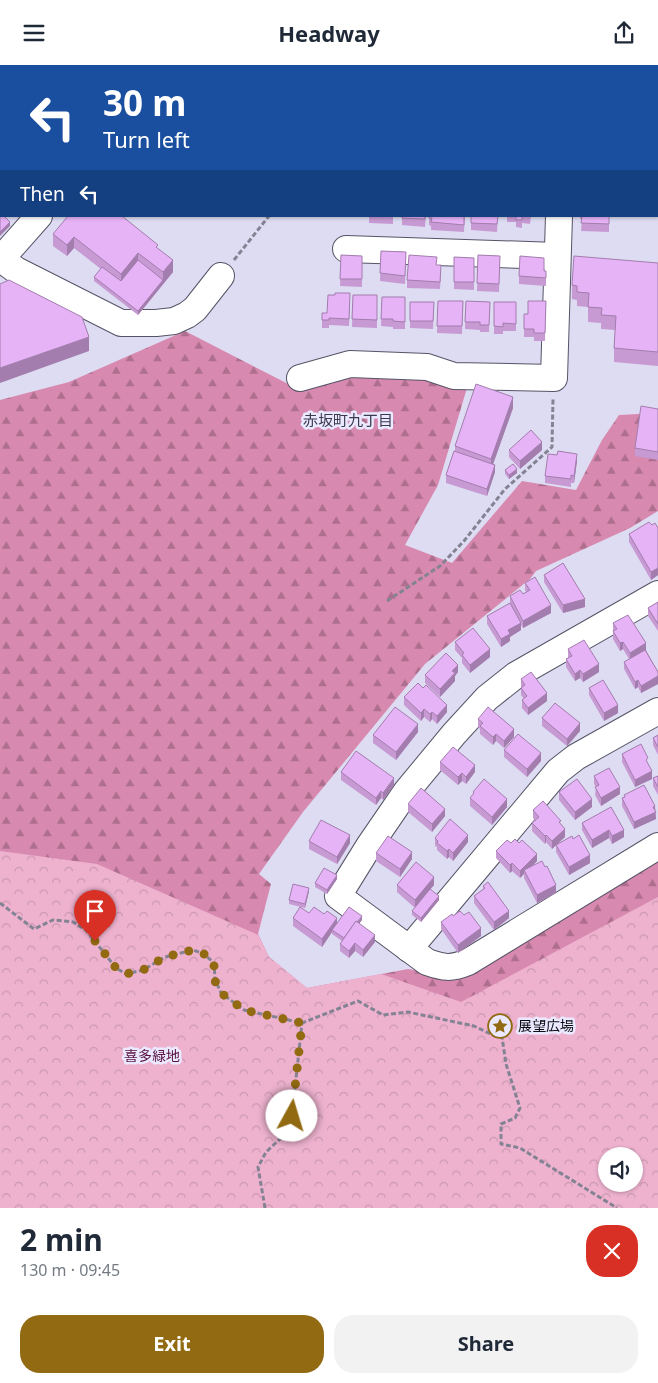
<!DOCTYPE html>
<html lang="en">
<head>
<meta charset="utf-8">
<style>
  :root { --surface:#fff; --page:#f2f2f3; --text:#1f2937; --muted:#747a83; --accent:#926a12 }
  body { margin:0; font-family:"Noto Sans","Noto Sans JP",sans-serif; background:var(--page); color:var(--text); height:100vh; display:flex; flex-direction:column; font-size:19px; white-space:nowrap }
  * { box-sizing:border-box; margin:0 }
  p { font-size:16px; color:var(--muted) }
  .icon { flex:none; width:28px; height:28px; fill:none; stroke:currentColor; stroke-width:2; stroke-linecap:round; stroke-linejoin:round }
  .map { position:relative; height:1143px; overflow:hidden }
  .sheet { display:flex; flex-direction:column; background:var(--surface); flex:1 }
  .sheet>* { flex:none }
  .banner { position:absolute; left:0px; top:0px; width:659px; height:152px; box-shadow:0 1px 4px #0004; background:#1a4fa0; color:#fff; overflow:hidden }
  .buttons { position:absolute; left:598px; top:1082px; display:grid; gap:10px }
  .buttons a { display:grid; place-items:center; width:45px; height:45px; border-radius:50%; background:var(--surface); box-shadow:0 1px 4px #0004; font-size:25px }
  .pin { position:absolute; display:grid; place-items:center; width:42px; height:42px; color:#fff; margin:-51px -21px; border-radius:50% 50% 50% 0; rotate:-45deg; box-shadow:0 0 5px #0007 }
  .pin .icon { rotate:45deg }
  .me { position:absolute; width:55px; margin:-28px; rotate:6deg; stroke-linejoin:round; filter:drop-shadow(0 0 4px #0008) }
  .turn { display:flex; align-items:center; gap:18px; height:105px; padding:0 20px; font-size:22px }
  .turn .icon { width:65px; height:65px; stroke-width:2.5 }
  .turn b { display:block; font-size:35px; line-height:42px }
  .then { display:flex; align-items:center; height:48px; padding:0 20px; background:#0003; gap:10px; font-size:19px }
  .round { display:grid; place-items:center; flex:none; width:52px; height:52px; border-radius:20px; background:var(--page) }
  .head { display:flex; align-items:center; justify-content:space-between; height:85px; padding:0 20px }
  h1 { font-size:30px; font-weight:700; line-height:38px }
  .button { display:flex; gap:10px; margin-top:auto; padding:10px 20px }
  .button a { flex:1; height:58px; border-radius:20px; background:var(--accent); color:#fff; font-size:20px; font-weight:700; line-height:58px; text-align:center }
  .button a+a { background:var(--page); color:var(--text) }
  header { display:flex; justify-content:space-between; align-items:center; height:65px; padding:0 20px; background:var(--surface); font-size:22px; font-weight:700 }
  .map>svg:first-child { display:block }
  .forest { fill:url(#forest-firs); fill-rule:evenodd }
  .park { fill:url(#park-crowns); fill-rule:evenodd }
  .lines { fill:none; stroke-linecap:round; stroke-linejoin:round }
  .minor-casing { stroke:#555466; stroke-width:28 }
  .path { stroke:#848393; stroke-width:3; stroke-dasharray:5 2.5; stroke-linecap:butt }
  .minor { stroke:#fff; stroke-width:26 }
  .wall { fill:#c79ad4 }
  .shaded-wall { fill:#a27dad }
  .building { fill:#e7b3f7; stroke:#a27dad }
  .route { stroke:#926a12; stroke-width:9; stroke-dasharray:0 16.2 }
  .labels { text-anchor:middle; stroke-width:5; stroke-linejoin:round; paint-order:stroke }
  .poi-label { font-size:14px; fill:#0c0c13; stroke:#eae9ff; text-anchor:start }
  .park-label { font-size:14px; fill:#58123c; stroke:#eae9ff }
  .neighbourhood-label { font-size:15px; fill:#3b3a4b; stroke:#eae9ff }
</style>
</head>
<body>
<header><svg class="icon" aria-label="menu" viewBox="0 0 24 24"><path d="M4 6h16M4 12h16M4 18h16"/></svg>Headway<svg class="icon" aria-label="share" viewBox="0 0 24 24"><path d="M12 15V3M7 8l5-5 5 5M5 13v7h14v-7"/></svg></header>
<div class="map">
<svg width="658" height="1143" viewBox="0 0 658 1143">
  <defs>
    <pattern id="forest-firs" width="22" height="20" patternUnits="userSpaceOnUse" patternTransform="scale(1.25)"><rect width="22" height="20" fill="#d889b0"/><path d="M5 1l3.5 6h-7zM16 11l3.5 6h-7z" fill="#ae6e8e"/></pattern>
    <pattern id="park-crowns" width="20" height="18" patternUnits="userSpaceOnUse" patternTransform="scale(1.25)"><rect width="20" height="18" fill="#eeb2cf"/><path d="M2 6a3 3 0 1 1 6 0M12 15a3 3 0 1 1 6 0" fill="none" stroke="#cb98b1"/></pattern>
  </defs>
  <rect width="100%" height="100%" fill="#dddcf2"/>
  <path class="forest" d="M185 266 300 325 351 308 429 314 467 323 438 420 405 480 452 498 522 416 576 425 602 375 619 350 658 348V446L630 463 536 506 530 514 425 599 303 747 259 809 271 819 258 869 269 892 307 923 408 904 427 907 658 790V1143H0V335L69 317ZM606 1091H634V1119H606Z"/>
  <path class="park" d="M0 786 97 799 258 870 269 892 307 923 381 909 461 937 658 832V1143H0ZM606 1091H634V1119H606Z"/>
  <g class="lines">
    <g class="minor-casing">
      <g id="minor">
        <path d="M332 1 333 0"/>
        <path d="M569 1V0"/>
        <path d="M346 184 557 191"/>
        <path d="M1 194 16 205 121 258H156L174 256 187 250 195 244 221 211"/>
        <path d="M0 195 39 151"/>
        <path d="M300 313 350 299 427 302 454 311 554 313 559 151"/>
        <path d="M658 529 516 610 487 633 454 669 406 727 369 781 338 831 427 897C444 903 451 904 468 897L658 781"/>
        <path d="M409 884 558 706 576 692 658 646"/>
      </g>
    </g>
    <g class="path">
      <path d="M21 1 23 0"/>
      <path d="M388 1 389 0"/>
      <path d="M0 22 1 21"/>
      <path d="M234 195 269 151"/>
      <path d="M387 536 440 501 464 476 505 424 552 382 553 334"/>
      <path d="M0 838 34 864 53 855 73 857 86 865 116 903 126 909 143 905 165 892 193 885 204 889 214 898 215 914 221 928 244 945 302 958 358 936 383 950 408 947 474 961 497 972H502L506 999 520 1043 515 1053 501 1059V1079L520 1083 617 1143"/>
      <path d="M265 1143 258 1102 266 1087 281 1073 292 1051 302 958"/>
    </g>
    <use href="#minor" class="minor"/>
  </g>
  <g class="wall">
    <path d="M280 0H315L314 1H281Z"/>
    <path d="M369 151H393V159L369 158Z"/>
    <path d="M402 151H426L425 162 402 160Z"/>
    <path d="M429 151H465L464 167 431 165V161L429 160Z"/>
    <path d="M471 151H498L497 167 471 165Z"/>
    <path d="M507 151H531L530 159 522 158V163L516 162V157H507Z"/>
    <path d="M580 151H609V167L581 166 582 154H580Z"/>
    <path d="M53 169 158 184 173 207 138 250 94 216V212L101 204 74 183 67 191 53 181Z"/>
    <path d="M381 186 406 187 405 219 380 216Z"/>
    <path d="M341 190 362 191V222L340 221Z"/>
    <path d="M478 190 500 191 499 227 477 226Z"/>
    <path d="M454 192 474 193V225L454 224Z"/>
    <path d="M658 198V301L614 297V283L615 265 601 264V258L588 257V242L577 241V235L572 234V220Z"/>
    <path d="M437 200 441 208 440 224 407 223V215Z"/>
    <path d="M544 206H546V221L519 219V211Z"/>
    <path d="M353 230H377V263L352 262Z"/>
    <path d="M382 232H405V264H393V262L381 261Z"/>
    <path d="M350 236 349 261 329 260V263H322V248H327Z"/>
    <path d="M438 236H463L462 269 437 268Z"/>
    <path d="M466 236 490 237 489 267H480V265L465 264Z"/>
    <path d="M546 236 545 276H534V272H524V249H528Z"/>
    <path d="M410 237H434L433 264 410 263Z"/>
    <path d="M494 237H516V266H503V269H494Z"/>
    <path d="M513 343 493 399 495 407 487 431 446 418V410L455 386V381Z"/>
    <path d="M658 344V395L635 391V383Z"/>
    <path d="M509 385H542L520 404 509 392Z"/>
    <path d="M577 396 574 418H571V422L545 418V411Z"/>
    <path d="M505 405 517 408 509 414 505 409Z"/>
    <path d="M652 460 658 463V510L651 515 629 477V469Z"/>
    <path d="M544 510 585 542 563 548 544 517Z"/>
    <path d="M525 518 551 548 523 563 521 560V565L510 572V576L501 582 487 559V551L510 538V531L523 529 526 527 525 525Z"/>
    <path d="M658 537V566L648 551V543Z"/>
    <path d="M613 558 646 585 658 607V619L641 628 638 622 635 624 624 604V597L629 594 623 584 620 586 613 574Z"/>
    <path d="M455 577 490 592 470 608 462 598V593L455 585Z"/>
    <path d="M568 584 599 607 583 617 580 613 575 616 566 602V594L569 593 568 592Z"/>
    <path d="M458 607 455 611V616L440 632 425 618V610Z"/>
    <path d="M521 614 547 636 528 650 522 643V635L524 634 521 630Z"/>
    <path d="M423 623 447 647 437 659 432 654 430 657 424 652 421 656 404 640V632Z"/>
    <path d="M589 623 618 648 604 656 589 630Z"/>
    <path d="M542 653 580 666 567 681 542 661Z"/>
    <path d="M478 654 514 672 504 683 496 676 493 680 480 669V664L478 662Z"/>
    <path d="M418 667 396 695 373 678V670Z"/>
    <path d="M658 670V690L653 680V673Z"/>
    <path d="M504 685 541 696 527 712 504 692Z"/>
    <path d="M622 689 648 699 652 714 635 722 622 697Z"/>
    <path d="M440 697 475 707 466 719 462 716 458 720 440 705Z"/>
    <path d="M341 707 394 720 383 735 381 733 376 740 341 715Z"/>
    <path d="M594 711 620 729 601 741 595 730 596 722 594 719Z"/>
    <path d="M658 711V730L653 721V713Z"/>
    <path d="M473 727 507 742 492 760 470 741V733L473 730Z"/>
    <path d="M559 727 592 742 575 755 559 735Z"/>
    <path d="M624 730 655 745 656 754 634 764 622 741V733L624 732Z"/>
    <path d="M408 739 445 751 432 767 408 747Z"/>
    <path d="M611 742 624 772 612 779 609 773 592 783 582 765V758Z"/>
    <path d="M533 745 561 760 565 772 556 780 590 798 569 810 556 787V780L552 784 546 777 545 779 532 766V758L535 755 533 753Z"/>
    <path d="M435 773 468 777 453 796 449 792 447 794 437 785V782L435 781Z"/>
    <path d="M309 776 350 778 337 799 309 784Z"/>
    <path d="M511 778 537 796 532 801 556 828 537 838 524 813V809L520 813 512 806 510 808 496 793V786Z"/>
    <path d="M376 788 412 794 400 812 376 796Z"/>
    <path d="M337 814 327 829 315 822V818Z"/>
    <path d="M397 820H434L430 824 439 835 421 857 412 850V846L415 843 397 827Z"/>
    <path d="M483 821 509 853 494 865 474 838V831L483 824Z"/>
    <path d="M309 826 305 843 289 839V835Z"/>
    <path d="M309 848 324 849 337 859 362 855 359 858 375 877 363 892 355 886 349 893 340 886V879L342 876 332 869V867L322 882 293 861V853Z"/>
    <path d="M453 851 481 871 458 888 441 864V857Z"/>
  </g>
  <g class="shaded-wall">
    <path d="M306 0H315L314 1H305Z"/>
    <path d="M519 0H529L527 1H519Z"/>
    <path d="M10 157V161L0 171V167Z"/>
    <path d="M74 172V183L67 191V180Z"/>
    <path d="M138 188V199L121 220V209Z"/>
    <path d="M173 195V207L138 250V246L163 215V207Z"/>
    <path d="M89 272V286L0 318V303Z"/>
    <path d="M513 332V343L491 405V394Z"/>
    <path d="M542 377V385L520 404V396Z"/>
    <path d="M577 389V396L574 418V411Z"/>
    <path d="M495 400V407L487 431V424Z"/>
    <path d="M517 404V408L509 414V410Z"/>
    <path d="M658 503V510L651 515V507Z"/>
    <path d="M585 534V542L563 548V540Z"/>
    <path d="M551 540V548L523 563V556Z"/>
    <path d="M521 558V565L510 572V576L501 582V574L508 565Z"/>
    <path d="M623 577V584L620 586V578Z"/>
    <path d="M646 578V586L630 596V588Z"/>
    <path d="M490 584V592L470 608V600Z"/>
    <path d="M599 599V607L583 617V609Z"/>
    <path d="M458 600V607L455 611V616L440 632V624L452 606Z"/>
    <path d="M580 605V613L575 616V609Z"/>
    <path d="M658 611V619L641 628V621Z"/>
    <path d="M638 615V622L635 624V617Z"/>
    <path d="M547 628V636L528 650V643Z"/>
    <path d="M447 640V647L437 659V651Z"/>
    <path d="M618 640V648L604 656V648Z"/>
    <path d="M424 644V652L421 656V648Z"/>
    <path d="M432 647V654L430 657V649Z"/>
    <path d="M580 658V666L567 681V674Z"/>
    <path d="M418 659V667L396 695V687Z"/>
    <path d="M514 664V672L504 683V676Z"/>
    <path d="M496 669V676L493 680V672Z"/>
    <path d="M541 688V696L527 712V704Z"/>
    <path d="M475 700V707L466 719V712Z"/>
    <path d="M652 706V714L635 722V715Z"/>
    <path d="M462 708V716L458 720V712Z"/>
    <path d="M394 713V720L383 735V728Z"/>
    <path d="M620 722V729L601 741V733Z"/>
    <path d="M381 726V733L376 740V733Z"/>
    <path d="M507 734V742L492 760V752Z"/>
    <path d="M592 734V742L575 755V747Z"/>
    <path d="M655 741 656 754 634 764V757Z"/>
    <path d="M445 744V751L432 767V759Z"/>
    <path d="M565 764V772L552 784V776Z"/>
    <path d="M609 765V773L592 783V775Z"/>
    <path d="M624 765V772L612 779V771Z"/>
    <path d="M350 770V778L337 799V792Z"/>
    <path d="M468 770V777L453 796V788Z"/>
    <path d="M546 770V777L545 779V771Z"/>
    <path d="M449 784V792L447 794V786Z"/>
    <path d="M412 787V794L400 812V804Z"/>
    <path d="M537 789V796L525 808 524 805V809L520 813V806Z"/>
    <path d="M590 790V798L569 810V802Z"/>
    <path d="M512 798V806L510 808V800Z"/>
    <path d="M337 810V814L327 829V825Z"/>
    <path d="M434 812V820L415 843V835Z"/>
    <path d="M556 820V828L537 838V830Z"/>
    <path d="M309 823V826L305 843V839Z"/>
    <path d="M439 831V835L421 857V853Z"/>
    <path d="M509 846V853L494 865V857Z"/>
    <path d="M362 851V855L345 878V874Z"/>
    <path d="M337 853V860L332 865V867L322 882V874Z"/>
    <path d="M481 863V871L458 888V880Z"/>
    <path d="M375 870V877L363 892V885Z"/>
    <path d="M355 878V886L349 893V886Z"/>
  </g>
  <g class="building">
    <path d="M127 0H155L154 1H125Z"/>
    <rect x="168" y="0" width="23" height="1"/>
    <path d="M293 0H306L305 1H295Z"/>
    <path d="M469 0H511L509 1H470Z"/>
    <path d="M581 0H600L599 1H581Z"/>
    <path d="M0 148 1 149V151H4L10 157 0 167Z"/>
    <path d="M68 151H122L158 180 156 182 173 195 163 207 138 188 121 209 74 172 67 180 53 169Z"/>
    <path d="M402 151H425V154L402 153Z"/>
    <path d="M429 151H464V160L431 157 432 153H429Z"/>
    <path d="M471 151H498L497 159 471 158Z"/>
    <rect x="516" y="151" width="6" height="4"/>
    <path d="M582 151H609V159L581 158Z"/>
    <path d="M381 186 406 187 405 211 380 208Z"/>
    <path d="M341 190 362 191V214H340Z"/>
    <path d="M409 190 437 192 436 200H441L440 217 407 215Z"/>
    <path d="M478 190 500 191 499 219 477 218Z"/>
    <path d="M520 191 544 193V206H546V213L519 211Z"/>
    <path d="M574 191 658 198V287L614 283 616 251 601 250 602 243 588 242 589 228 577 227V221L572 220Z"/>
    <path d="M454 192 474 193V217H454Z"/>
    <path d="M138 195 163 215 138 246 94 212 102 202 121 216Z"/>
    <path d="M9 215 82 252 89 272 0 303V219Z"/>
    <path d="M335 228H350L349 254 329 253V255H322V248H327L328 230H335Z"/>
    <path d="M353 230H377V255L352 254Z"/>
    <path d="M382 232H405V257L393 256V254H381Z"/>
    <path d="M438 236H463L462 261H437Z"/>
    <path d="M466 236 490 237 489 260H480V257H465Z"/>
    <path d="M528 236H546L545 268H534V264H524V249H528Z"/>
    <path d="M410 237H434L433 256H410Z"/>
    <path d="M494 237H516V259L503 258V262L494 261Z"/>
    <path d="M476 319 513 332 491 394 455 381Z"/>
    <path d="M641 341 658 344V387L635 383Z"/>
    <path d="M531 365 542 377 520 396 509 385Z"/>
    <path d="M454 386 495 400 487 424 446 410Z"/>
    <path d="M558 386 577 389 574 411 571 410V414L545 411 548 389 557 390Z"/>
    <path d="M513 399 517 404 509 410 505 405Z"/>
    <path d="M649 457 652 460 655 458 658 463V503L651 507 629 469Z"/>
    <path d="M563 498 585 534 563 540 544 510Z"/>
    <path d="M535 512 551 540 523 556 510 531 520 525 523 529 530 525 525 518Z"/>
    <path d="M658 537V559L648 543Z"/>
    <path d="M510 538 521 558 508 565 510 569 501 574 487 551Z"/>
    <path d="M628 550 646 578 630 588 623 577 620 578 613 566 617 564 613 558Z"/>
    <path d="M473 563 490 584 470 600 462 590 464 588 455 577Z"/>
    <path d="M584 575 599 599 583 609 580 605 575 609 566 594 572 591 568 584Z"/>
    <path d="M645 585 658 607V611L641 621 638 615 635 617 624 597Z"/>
    <path d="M446 588 458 600 452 606 455 608 440 624 425 610Z"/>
    <path d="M531 607 547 628 528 643 522 635 527 631 521 623 525 620 521 614Z"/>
    <path d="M603 615 618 640 604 648 589 623Z"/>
    <path d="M418 618 423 623 426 620 447 640 437 651 432 647 430 649 424 644 421 648 404 632Z"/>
    <path d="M555 638 580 658 567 674 542 653Z"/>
    <path d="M395 642 418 659 396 687 373 670Z"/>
    <path d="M488 642 514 664 504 676 496 669 493 672 480 661 483 658 478 654Z"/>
    <path d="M518 669 541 688 527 704 504 685Z"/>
    <path d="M658 670V682L653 673Z"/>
    <path d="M641 679 648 693 646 695 652 706 635 715 622 689Z"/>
    <path d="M453 682 475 700 466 712 462 708 458 712 440 697Z"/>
    <path d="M356 686 394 713 383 728 381 726 376 733 341 707Z"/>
    <path d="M609 703 620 722 601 733 595 722 599 720 594 711Z"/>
    <path d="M658 711V722L653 713Z"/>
    <path d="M484 714 507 734 492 752 470 733 474 728 473 727Z"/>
    <path d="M577 714 592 734 575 747 559 727Z"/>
    <path d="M644 720 655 741 653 742 656 747 634 757 622 733 625 732 624 730Z"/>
    <path d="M421 723 445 744 432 759 408 739Z"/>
    <path d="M543 736 561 756 559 757 565 764 552 776 546 770 545 771 532 758 539 752 533 745Z"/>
    <path d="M611 742 624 765 612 771 609 765 592 775 582 758Z"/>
    <path d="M450 754 468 770 453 788 449 784 447 786 437 778 438 776 435 773Z"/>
    <path d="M321 755 350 770 337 792 309 776Z"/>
    <path d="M579 770 590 790 569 802 556 780 572 771 573 774Z"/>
    <path d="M388 771 412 787 400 804 376 788Z"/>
    <path d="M515 774 519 778 522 775 537 789 520 806 512 798 510 800 496 786 507 775 511 778Z"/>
    <path d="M542 796 545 802 547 801 556 820 537 830 524 805Z"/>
    <path d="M416 797 434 812 415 835 397 820Z"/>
    <path d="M324 803 337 810 327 825 315 818Z"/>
    <path d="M488 817 509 846 494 857 474 831 485 823 483 821Z"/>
    <path d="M293 819 309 823 305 839 289 835Z"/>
    <path d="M430 824 439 831 421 853 412 846Z"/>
    <path d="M300 842 309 848 314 842 324 849 327 846 337 853 322 874 293 853Z"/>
    <path d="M349 842 362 851 357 857 356 856 344 873 332 865Z"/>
    <path d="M460 846 464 850 469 847 481 863 458 880 441 857 452 849 453 851Z"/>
    <path d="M356 856 375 870 363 885 355 878 349 886 340 879Z"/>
  </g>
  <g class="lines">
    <path class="route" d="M95 876 116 903 126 909 143 905 165 892 193 885 204 889 214 898V914L221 928 244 945 302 958 292 1051"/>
  </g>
  <defs>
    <g id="sight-ring" transform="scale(1.25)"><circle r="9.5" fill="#eae9ff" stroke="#926a12" stroke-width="1.5"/><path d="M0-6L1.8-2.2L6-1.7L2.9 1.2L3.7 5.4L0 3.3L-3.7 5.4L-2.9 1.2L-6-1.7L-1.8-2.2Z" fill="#926a12"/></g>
  </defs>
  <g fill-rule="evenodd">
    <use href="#sight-ring" x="500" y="961"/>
  </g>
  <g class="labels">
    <g class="poi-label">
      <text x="518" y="966">展望広場</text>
    </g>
    <g class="park-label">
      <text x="152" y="996">喜多緑地</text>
    </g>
    <g class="neighbourhood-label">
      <text x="348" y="361">赤坂町九丁目</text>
    </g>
  </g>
</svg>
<div class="buttons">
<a><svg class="icon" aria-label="sound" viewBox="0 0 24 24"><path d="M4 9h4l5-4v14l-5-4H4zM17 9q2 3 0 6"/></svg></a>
</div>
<div class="pin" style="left:95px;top:876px;background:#d93025"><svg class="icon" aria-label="arrive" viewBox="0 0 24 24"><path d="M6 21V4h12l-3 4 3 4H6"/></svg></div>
<svg class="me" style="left:292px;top:1051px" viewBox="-20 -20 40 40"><circle r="19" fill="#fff"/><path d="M0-13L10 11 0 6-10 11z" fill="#926a12"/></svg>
<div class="banner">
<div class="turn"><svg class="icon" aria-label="left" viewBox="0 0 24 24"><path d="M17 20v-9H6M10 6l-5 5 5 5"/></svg><div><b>30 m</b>Turn left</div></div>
<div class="then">Then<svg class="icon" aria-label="left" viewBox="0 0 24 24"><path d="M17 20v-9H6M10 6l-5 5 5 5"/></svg></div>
</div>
</div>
<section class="sheet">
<div class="head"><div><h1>2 min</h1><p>130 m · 09:45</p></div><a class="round" style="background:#d93025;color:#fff"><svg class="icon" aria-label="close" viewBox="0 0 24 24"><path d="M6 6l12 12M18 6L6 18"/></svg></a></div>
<div class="button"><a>Exit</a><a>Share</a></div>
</section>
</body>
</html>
